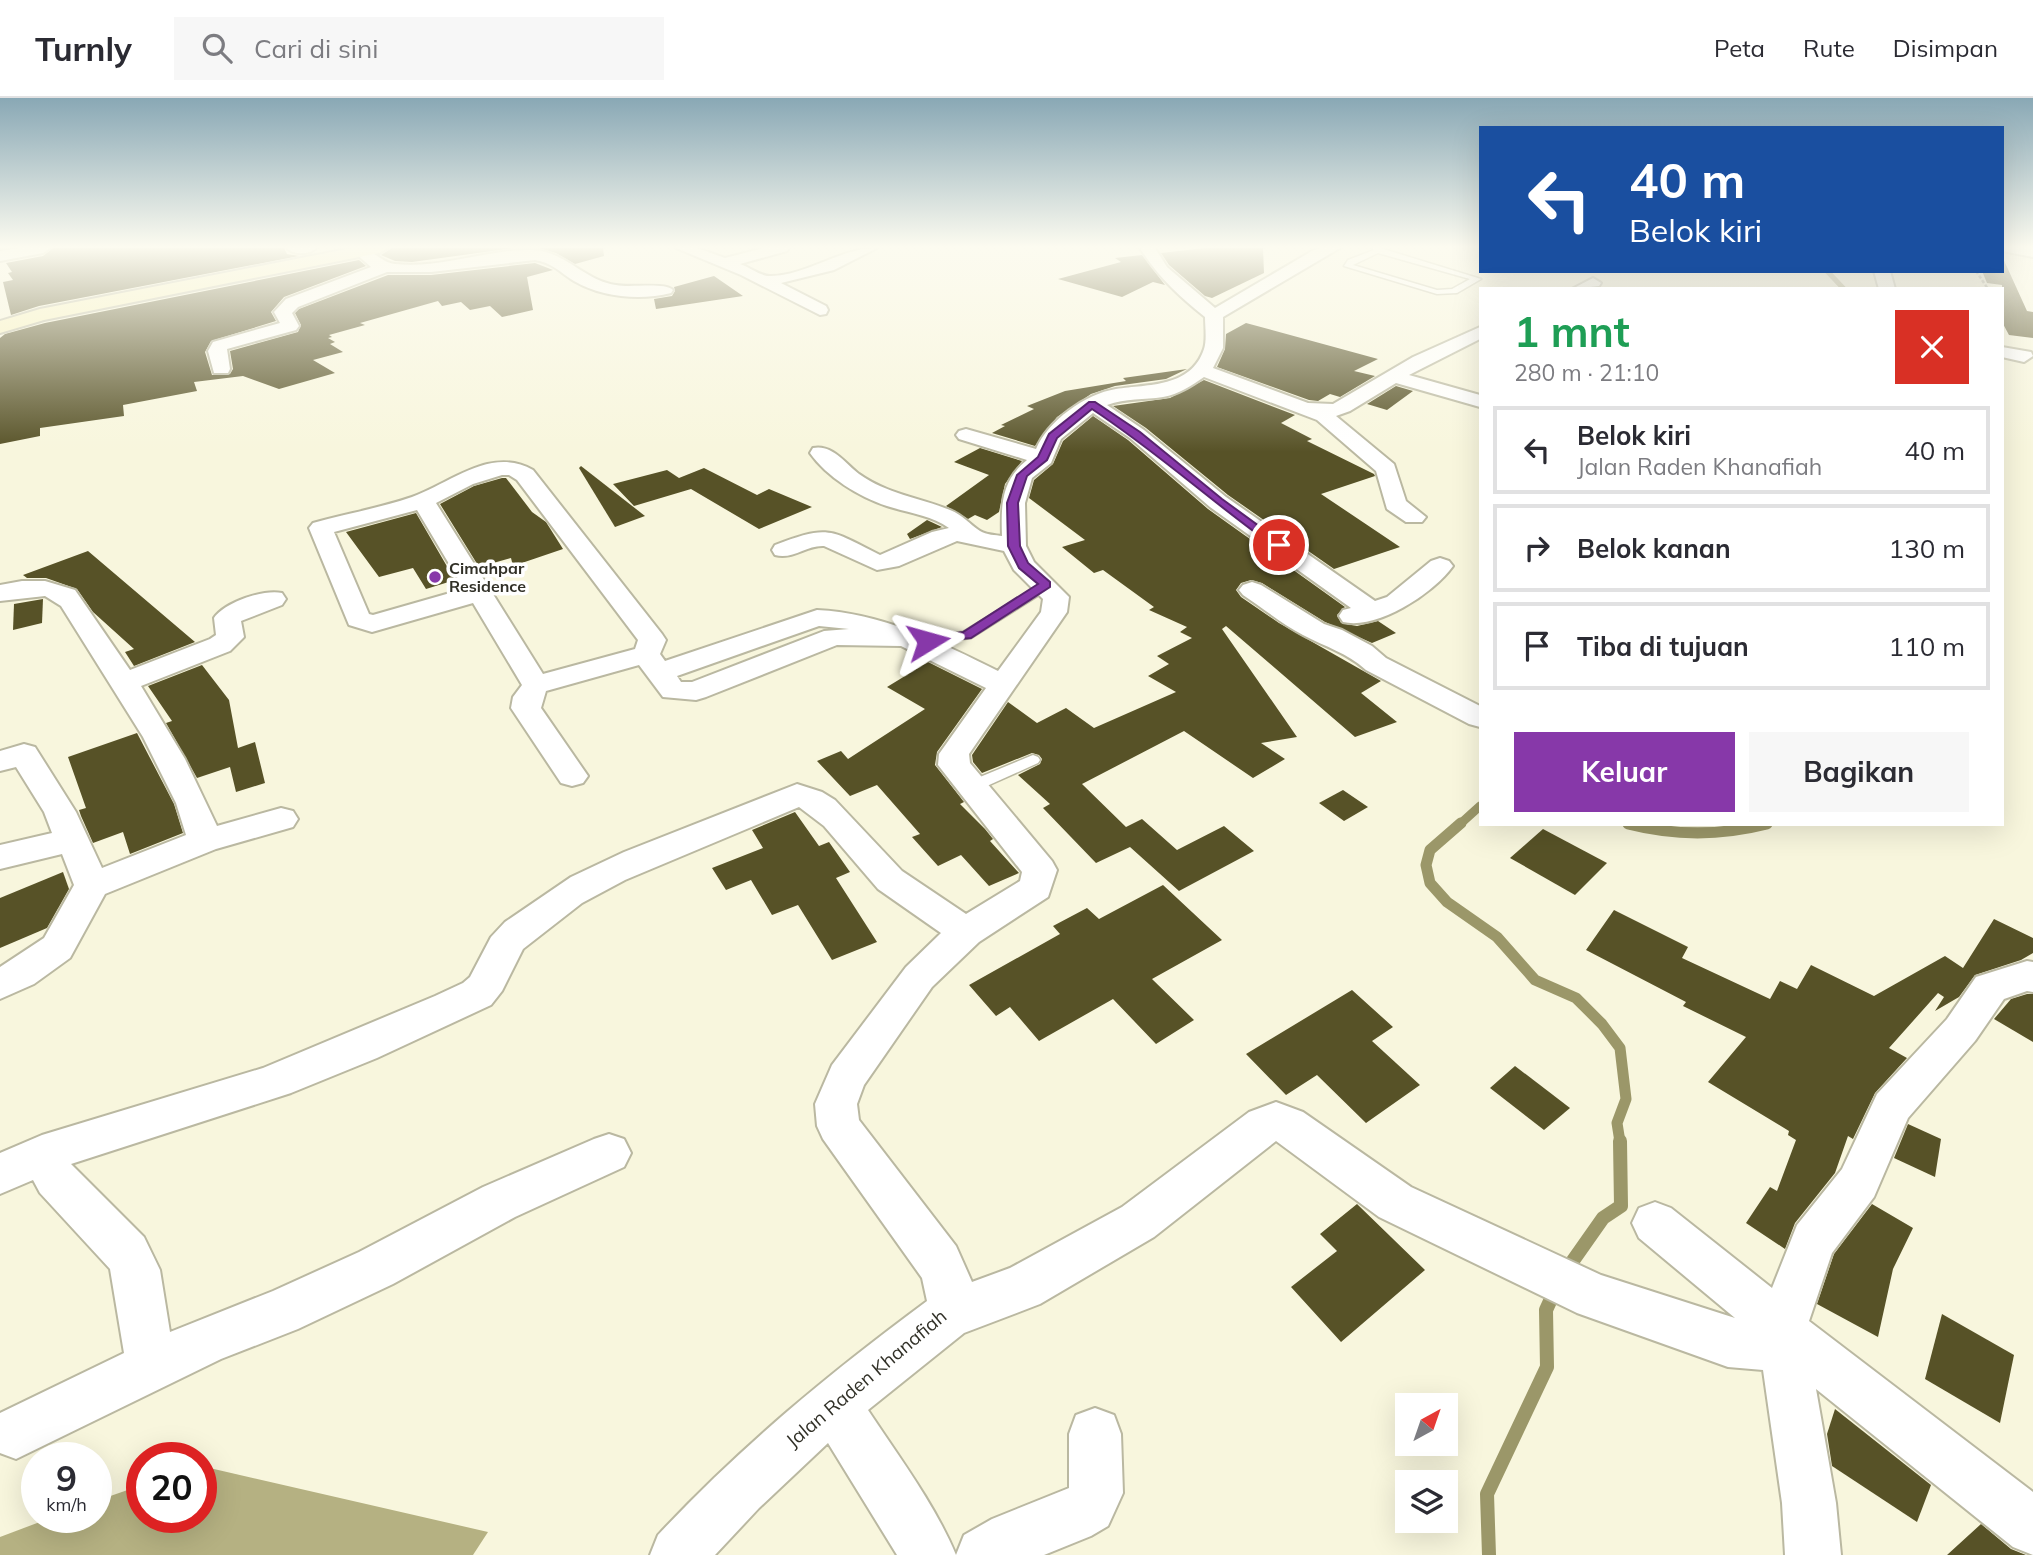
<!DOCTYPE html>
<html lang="id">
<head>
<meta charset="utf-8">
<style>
  :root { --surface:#fff; --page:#f7f7f7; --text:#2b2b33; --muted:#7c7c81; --line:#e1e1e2; --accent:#8738a9 }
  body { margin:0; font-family:Mulish,sans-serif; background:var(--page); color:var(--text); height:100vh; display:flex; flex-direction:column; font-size:26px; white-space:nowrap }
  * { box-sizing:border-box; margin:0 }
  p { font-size:23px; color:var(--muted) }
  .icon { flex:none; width:38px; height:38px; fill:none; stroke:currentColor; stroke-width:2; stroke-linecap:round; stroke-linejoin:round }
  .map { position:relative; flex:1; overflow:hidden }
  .drawer { position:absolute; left:1479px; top:189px; width:525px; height:539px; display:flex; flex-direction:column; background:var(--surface); border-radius:0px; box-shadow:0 7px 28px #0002 }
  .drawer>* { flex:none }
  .hud { position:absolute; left:1479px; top:28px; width:525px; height:147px; border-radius:0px; box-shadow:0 7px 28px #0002; background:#1a4fa0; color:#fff; overflow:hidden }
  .needle { width:46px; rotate:40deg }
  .tools { position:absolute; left:1395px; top:1295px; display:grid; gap:14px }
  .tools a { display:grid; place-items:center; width:63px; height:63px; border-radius:0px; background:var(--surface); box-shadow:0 7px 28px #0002; font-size:35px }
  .speed { position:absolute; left:21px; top:1344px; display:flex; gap:14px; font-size:35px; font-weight:700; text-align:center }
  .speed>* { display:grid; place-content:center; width:91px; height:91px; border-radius:50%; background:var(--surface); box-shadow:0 7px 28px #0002; line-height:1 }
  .speed small { font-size:18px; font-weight:400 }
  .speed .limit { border:10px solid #d22; background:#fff; color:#111 }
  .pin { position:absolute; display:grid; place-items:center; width:60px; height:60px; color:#fff; margin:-30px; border:4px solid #fff; border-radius:50%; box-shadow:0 2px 7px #0007 }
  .me { position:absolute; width:77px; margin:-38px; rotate:82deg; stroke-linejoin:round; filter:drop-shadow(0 0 5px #0008) }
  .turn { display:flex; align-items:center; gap:24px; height:147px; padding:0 35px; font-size:32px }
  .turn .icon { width:91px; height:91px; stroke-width:2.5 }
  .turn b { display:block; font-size:49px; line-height:60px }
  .round { display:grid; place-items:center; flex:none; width:74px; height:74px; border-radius:0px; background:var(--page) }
  .overview { display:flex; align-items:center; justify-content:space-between; height:119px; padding:0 35px }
  h1 { font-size:42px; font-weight:700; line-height:52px; color:#1e9e55 }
  .action { display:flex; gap:14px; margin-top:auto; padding:14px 35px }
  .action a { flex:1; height:80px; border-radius:0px; background:var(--accent); color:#fff; font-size:28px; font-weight:700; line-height:80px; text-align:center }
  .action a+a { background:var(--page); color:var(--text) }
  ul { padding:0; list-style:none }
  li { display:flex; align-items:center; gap:21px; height:88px; margin:0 14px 10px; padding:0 21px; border:4px solid var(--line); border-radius:0px }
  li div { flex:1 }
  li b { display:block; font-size:26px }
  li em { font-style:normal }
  header { display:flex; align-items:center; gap:42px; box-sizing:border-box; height:98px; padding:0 35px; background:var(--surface); border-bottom:2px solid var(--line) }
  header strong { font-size:33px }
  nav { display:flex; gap:38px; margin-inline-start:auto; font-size:24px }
  .search { width:490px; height:63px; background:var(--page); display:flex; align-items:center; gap:18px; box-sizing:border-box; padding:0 24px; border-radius:0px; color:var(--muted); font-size:26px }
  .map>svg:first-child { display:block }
  .forest { fill:#b5b182 }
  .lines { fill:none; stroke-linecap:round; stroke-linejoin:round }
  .stream-far3 { stroke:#9b9769; stroke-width:5 }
  .stream-far2 { stroke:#9b9769; stroke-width:9 }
  .stream-far1 { stroke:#9b9769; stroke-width:11 }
  .stream { stroke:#9b9769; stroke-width:14 }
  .building { fill:#575227 }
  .lane-casing { stroke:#bab8a1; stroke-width:3 }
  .street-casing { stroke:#bab8a1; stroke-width:4 }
  .secondary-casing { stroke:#bab8a1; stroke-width:4 }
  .path { stroke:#9b9988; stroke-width:2.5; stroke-dasharray:3.5 2; stroke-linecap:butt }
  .lane { fill:#fff; fill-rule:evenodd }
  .street { fill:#fff; fill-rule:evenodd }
  .secondary { fill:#f7f2be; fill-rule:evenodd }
  .route { fill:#8738a9; stroke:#58246e; stroke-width:2 }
  .poi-dot { fill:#8738a9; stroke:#fff; stroke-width:2.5 }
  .labels { text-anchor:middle; stroke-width:7; stroke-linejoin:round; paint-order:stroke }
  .far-poi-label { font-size:16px; font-weight:bold; fill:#313027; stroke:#fff; text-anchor:start }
  .street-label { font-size:19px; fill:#313027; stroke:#fff }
</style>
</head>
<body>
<header>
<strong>Turnly</strong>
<div class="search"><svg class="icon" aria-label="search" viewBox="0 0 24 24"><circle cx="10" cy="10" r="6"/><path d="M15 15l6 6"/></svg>Cari di sini</div>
<nav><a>Peta</a><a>Rute</a><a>Disimpan</a></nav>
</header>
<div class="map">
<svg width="2033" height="1457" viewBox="0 0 2033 1457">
  <rect width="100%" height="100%" fill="#f8f6dd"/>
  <path class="forest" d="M201 1368 488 1434 473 1457H0V1439L53 1419H96V1403L142 1387V1419H201Z"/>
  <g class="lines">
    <path class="stream-far3" d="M1827 173 1844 191"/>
    <g class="stream-far2">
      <path d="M1628 726 1631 727"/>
      <path d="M1459 727 1480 708"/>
      <path d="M1764 727 1767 726"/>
    </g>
    <g class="stream-far1">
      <path d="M1461 725 1430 752 1426 767 1430 785 1447 804 1497 839 1535 882 1576 900 1602 926 1620 950 1626 1001 1617 1025 1620 1044"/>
      <path d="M1628 726C1675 738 1720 738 1767 726"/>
    </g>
    <g class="stream">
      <path d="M1565 1174 1603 1120 1621 1108 1620 1043"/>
      <path d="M1489 1457 1487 1396 1547 1269 1546 1212 1556 1190"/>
    </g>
  </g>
  <g class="building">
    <path d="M53 150H284L287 156 299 158 39 208 11 217 3 184 13 182 8 175 12 174 6 165 43 158Z"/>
    <path d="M392 150H514L412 164 395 163 381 157Z"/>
    <path d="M538 150H603L604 158 575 166 556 155Z"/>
    <path d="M1205 150H1263L1264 175 1212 200 1205 198 1169 167 1161 155Z"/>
    <path d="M1142 157 1165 187 1153 184 1122 199 1058 181 1121 164 1115 160Z"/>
    <path d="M2002 158 2027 213 2033 214V240L2009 237 2002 224V187L1987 185 1982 173H2002Z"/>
    <path d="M359 162 366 168 284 199 271 214 276 223 211 243 205 254 212 277 230 276 233 271 230 253 298 234 301 227 295 215 299 211 388 177H431L535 165 553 172 527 179 533 212 502 219 490 208 470 212 461 204 442 208 438 203 360 225 365 227 329 237 332 239 328 240 335 244 330 246 343 254 313 262 335 275 279 291 243 278 194 284 197 293 123 307 124 318 40 330V338L0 346V240L5 236 45 225Z"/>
    <path d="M714 178 743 198 656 211 654 201 672 198 675 193 674 189Z"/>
    <path d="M1246 225 1378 261 1354 273 1375 278 1340 299 1330 296 1318 303 1309 302 1217 269 1225 251 1226 236Z"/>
    <path d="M1187 271 1166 281 1115 288 1091 296 1057 319 1035 348 992 335 1005 328 1001 327 1034 311 1027 308 1065 293 1126 283 1123 280Z"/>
    <path d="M1204 282 1295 317 1281 325 1312 341 1307 343 1374 376 1375 378 1321 396 1400 449 1334 471 1228 397 1146 330 1113 308 1170 300Z"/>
    <path d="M1396 288 1413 293 1387 312 1367 306Z"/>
    <path d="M1093 318 1128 342 1208 411 1345 509 1337 517 1341 525 1357 528 1378 523 1396 535 1372 545 1325 524 1262 485 1251 482 1241 485 1236 492 1241 499 1279 525 1381 583 1361 595 1397 624 1355 639 1226 528 1222 531 1297 639 1261 645 1285 661 1253 680 1184 633 1082 686 1126 729 1142 721 1177 752 1224 728 1254 753 1179 793 1130 749 1096 765 1043 710 1050 706 1018 677 1040 666 1042 661 1039 657 1032 655 982 675 973 664 972 657 1008 604 1037 625 1066 610 1094 630 1176 594 1148 578 1169 566 1157 558 1192 540 1180 534 1187 529 1149 512 1154 509 1103 472 1094 475 1062 449 1085 442 1029 400 1034 382 1053 366 1063 343Z"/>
    <path d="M980 350 1022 363 1005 386 999 414 987 422 975 417 968 421 946 408 989 377 954 364Z"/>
    <path d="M581 368 645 418 615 429 579 370Z"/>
    <path d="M704 370 757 397 769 391 812 409 759 431 691 391 634 408 613 386 667 372 679 380Z"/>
    <path d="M502 380H506L532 414 546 424 563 451 513 468 511 460 479 469 440 406 474 388Z"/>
    <path d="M416 415 452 477 455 482 426 491 413 470 379 479 346 434Z"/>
    <path d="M927 422 942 429 910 441 907 436Z"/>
    <path d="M88 453 195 544 134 568 125 554 134 551 93 514 77 491 46 480H27L23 477Z"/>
    <path d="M43 501 42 525 13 532 14 506Z"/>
    <path d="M928 564 982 591 937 654 935 667 964 704 960 706 985 731 993 741 990 743 1019 775 989 788 961 757 938 768 912 739 920 736 877 687 850 698 817 663 841 653 848 661 925 611 887 589Z"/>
    <path d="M202 567 229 602 238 650 255 644 265 685 236 694 230 669 197 680 166 625 172 623 148 588Z"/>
    <path d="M137 635 174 706 183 735 130 756 123 734 93 745 81 718 79 712 86 710 68 659Z"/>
    <path d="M1343 692 1368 709 1344 723 1319 705Z"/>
    <path d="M795 714 819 748 829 744 850 774 836 780 877 844 832 862 798 807 772 817 751 782 726 792 712 770 763 750 752 732Z"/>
    <path d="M1543 731 1607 765 1575 797 1510 760Z"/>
    <path d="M63 774 69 791 47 830 0 850V800Z"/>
    <path d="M1163 787 1222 842 1152 881 1194 922 1156 946 1113 901 1039 943 1010 909 996 918 969 887 1060 836 1053 828 1087 810 1099 821Z"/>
    <path d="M1614 812 1688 849 1682 860 1770 901 1780 883 1797 891 1811 867 1874 898 1945 858 1963 870 1994 821 2033 840V855L2021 862 1975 877 1959 899 1935 913 1944 899 1938 895 1889 950 1907 960 1875 995 1853 1041 1848 1038 1835 1075 1795 1125 1785 1151 1746 1125 1770 1089 1777 1093 1796 1042 1788 1037 1789 1033 1708 984 1746 939 1683 908 1686 904 1586 852Z"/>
    <path d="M1352 892 1393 929 1372 943 1420 987 1366 1025 1317 977 1286 997 1246 956Z"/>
    <path d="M2027 896H2033V944L1994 921 2011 901Z"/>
    <path d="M1515 968 1570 1010 1544 1032 1490 990Z"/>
    <path d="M1908 1026 1941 1041 1935 1079 1894 1060Z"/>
    <path d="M1357 1106 1425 1172 1341 1244 1291 1189 1337 1153 1320 1136Z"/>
    <path d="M1872 1106 1913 1130 1893 1171 1878 1239 1817 1206 1834 1156Z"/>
    <path d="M1942 1216 2014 1257 2000 1325 1925 1281Z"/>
    <path d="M1835 1311 1931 1387 1917 1424 1832 1368 1827 1336Z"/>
    <path d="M1981 1426 2011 1451 2026 1457H1947Z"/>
  </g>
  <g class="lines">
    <g class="lane-casing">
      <g id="lane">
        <path d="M1372 150H1380L1481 181 1457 195 1437 196 1344 168 1348 162 1374 152ZM1378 155 1470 181 1452 191 1437 192 1353 167Z"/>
        <path d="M1046 483 1052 487 1050 490 971 540 914 547 908 543 914 539 963 534Z"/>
        <path d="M1033 657 1038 659 1040 662 1038 665 978 692 973 693 965 688 968 684Z"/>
      </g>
    </g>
    <g class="street-casing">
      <g id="street">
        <path d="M18 150H50L43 155 0 163V153Z"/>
        <path d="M287 150H316C310 157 293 157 287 150Z"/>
        <path d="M676 150H697L725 160 764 150H789L787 153 740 166C749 169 762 179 771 178 808 177 840 150 877 150L834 172 781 185 826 208 828 212 826 216 820 217 741 177Z"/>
        <path d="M1140 150H1155L1167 169 1215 210 1312 153 1320 150H1340L1223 219V250L1213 270 1308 305 1333 306 1413 259 1480 229V241L1409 277 1480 297V309L1396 285 1350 313 1336 318 1394 366 1406 403 1426 419 1422 424H1406L1387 411 1376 373 1317 322 1204 279C1191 288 1179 296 1163 299 1144 302 1126 300 1107 307L1144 332 1226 399 1375 503 1387 499 1431 463 1440 460 1449 463 1453 468C1433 496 1377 532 1343 524L1339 518 1343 512 1351 510 1210 409 1130 340 1093 315 1061 341 1051 365 1032 380 1025 405 1026 448 1034 464 1069 499 1067 514 969 656 970 665 1052 763 1057 772 1048 799 979 844 932 889 864 987 857 1006 859 1022 956 1148 972 1184 1010 1170 1122 1109 1249 1014 1276 1004 1303 1014 1411 1089 1601 1177 1735 1220 1639 1140 1632 1125 1639 1110 1655 1104 1671 1110 1772 1190 1797 1127 1842 1071 1877 996 1947 921 1976 879 2027 863 2033 864V894L2027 893 2004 901 1975 943 1908 1020 1874 1099 1832 1155 1809 1223 2033 1394V1457L2013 1449 1816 1291 1836 1405 1841 1457H1785L1782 1405 1763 1272 1728 1269 1577 1215 1379 1119 1276 1043 1154 1139 1040 1206 964 1235 868 1312C899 1359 934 1405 956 1457L964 1437 992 1421 1069 1390V1336L1076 1317 1095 1310 1114 1317 1121 1336 1123 1395 1108 1428 1091 1438 1044 1457H897L828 1345 759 1410 715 1457H650L658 1437C740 1349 831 1274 927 1203L922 1180 823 1041 817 1028 815 1006 832 967 906 869 941 835 878 791 824 728 799 709 625 782 582 805 523 851 502 893 491 907 377 960 291 995 71 1066 144 1139 160 1172 170 1234 273 1193 359 1154 483 1089 594 1041 609 1036 624 1041 631 1055 624 1069 515 1119 393 1186 298 1231 221 1261 16 1361 0 1355V1315L124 1255 110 1171 40 1095 33 1082 0 1096V1055L42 1037 263 970 435 898 463 885 470 879 491 839 505 824 571 779 624 754 797 686 822 694 835 702 902 773 966 816 1020 783 1022 774 938 667 939 656 986 590 901 548 837 547 706 599 696 602 663 599 639 567 546 593 541 610 588 678 583 685 572 688 561 685 511 610 513 599 522 587 473 505 372 534 349 527 309 430 313 425C345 416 380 410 412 399 451 385 491 348 533 372L662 536 666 542 660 556 665 563 817 512C882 515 940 544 998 573L1041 514 1043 501 1014 472 1004 453 957 443 899 468 877 472 824 448C806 447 793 462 775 457L772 452 775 447C830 426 830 432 880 457L932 434 949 430C931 417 908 415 887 408 859 399 827 379 810 355L813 350C832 346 845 365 859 376 887 396 918 399 950 412 963 417 969 426 980 433 986 437 996 437 1002 438 1001 407 1001 383 1027 362L959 341 956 337 959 333 966 331 1036 351C1048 323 1085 296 1116 291 1148 286 1191 290 1204 251 1207 242 1205 228 1205 219 1179 198 1158 179 1140 150ZM502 377H509L517 382 638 542 635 551 543 576 436 405 473 386ZM417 412 464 491 373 517 369 516 334 434ZM819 528 849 531 824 533 692 584H681L677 578Z"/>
        <path d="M2002 150H2033V159L2002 153Z"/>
        <path d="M357 151C372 149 379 164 395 166 441 171 487 151 533 152 565 153 585 183 616 187 630 190 665 184 673 192L671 195C640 203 601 199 574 183 561 175 551 164 535 162L431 174H387L298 209 292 215 299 228 296 232 227 251 230 271 228 275H214L208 253 213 244 280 225 274 214 286 201 371 169 354 154Z"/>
        <path d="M1874 173H1890L1895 191H1879Z"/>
        <path d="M1593 180 1601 185 1599 188 1572 191Z"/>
        <path d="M2002 249 2031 254 2033 258 2024 264 2002 259Z"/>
        <path d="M22 483H45L75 492 130 572 210 541 216 537 214 520C225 504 264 491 282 495L286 501 282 507 241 523 244 539 230 553 141 588 185 661 217 728 281 710 293 713 298 721 293 729 216 751 105 796 70 860 34 886 0 901V869L44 840 74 787 62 756 0 771V747L52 735 44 714 16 669 0 673V653L24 646 35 649 76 714 102 770 186 737 176 705 143 639 61 508 45 498 0 503V487Z"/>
        <path d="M1252 484 1261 487 1324 526 1342 532 1372 548 1386 560 1480 608V629L1469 626 1366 572C1347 555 1326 549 1303 537 1282 526 1263 510 1243 497L1239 492 1243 487Z"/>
      </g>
    </g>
    <g class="secondary-casing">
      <path id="secondary" d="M352 150H388L379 155 44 222 0 235V223L40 211Z"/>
    </g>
    <path class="path" d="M1976 173 1988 191"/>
    <use href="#lane" class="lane"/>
    <use href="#street" class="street"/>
    <use href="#secondary" class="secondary"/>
  </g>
  <linearGradient id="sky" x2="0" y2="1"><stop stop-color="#89a8b5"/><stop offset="0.42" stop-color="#fcfbf0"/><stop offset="1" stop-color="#fcfbf0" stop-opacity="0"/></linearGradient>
  <rect width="2033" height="354" fill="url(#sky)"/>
  <path class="route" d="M1089 304H1095L1140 334 1222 401 1285 447 1275 449C1213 405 1156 353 1092 311L1057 340 1047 362 1027 378 1018 405 1020 448 1028 465 1050 484V489L971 540 924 545V540L963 534 1038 486 1019 470 1008 448 1007 405 1017 377 1038 359 1049 336Z"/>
  <circle class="poi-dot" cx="435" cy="479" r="7"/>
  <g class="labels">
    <g class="far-poi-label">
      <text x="449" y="476">Cimahpar<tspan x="449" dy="18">Residence</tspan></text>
    </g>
    <g class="street-label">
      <text transform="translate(866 1280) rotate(-40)" y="7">Jalan Raden Khanafiah</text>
    </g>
  </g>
</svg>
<div class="tools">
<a><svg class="needle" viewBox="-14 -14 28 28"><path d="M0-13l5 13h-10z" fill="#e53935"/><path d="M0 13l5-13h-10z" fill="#7c7c81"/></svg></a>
<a><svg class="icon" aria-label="layers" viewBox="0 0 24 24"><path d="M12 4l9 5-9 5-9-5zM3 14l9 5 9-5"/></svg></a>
</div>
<div class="speed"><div>9<small>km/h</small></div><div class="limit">20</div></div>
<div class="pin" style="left:1279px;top:447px;background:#d93025"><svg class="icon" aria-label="arrive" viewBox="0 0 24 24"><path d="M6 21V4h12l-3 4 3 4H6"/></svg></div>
<svg class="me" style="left:928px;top:543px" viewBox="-20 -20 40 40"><path d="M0-17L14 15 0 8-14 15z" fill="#8738a9" stroke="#fff" stroke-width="4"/></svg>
<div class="hud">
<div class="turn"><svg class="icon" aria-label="left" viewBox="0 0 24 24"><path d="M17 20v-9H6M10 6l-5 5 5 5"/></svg><div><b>40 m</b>Belok kiri</div></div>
</div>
<section class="drawer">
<div class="overview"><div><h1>1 mnt</h1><p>280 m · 21:10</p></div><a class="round" style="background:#d93025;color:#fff"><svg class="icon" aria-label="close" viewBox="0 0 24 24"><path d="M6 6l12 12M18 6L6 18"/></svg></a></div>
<ul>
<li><svg class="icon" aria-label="left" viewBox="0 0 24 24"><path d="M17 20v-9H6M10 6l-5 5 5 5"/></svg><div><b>Belok kiri</b><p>Jalan Raden Khanafiah</p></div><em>40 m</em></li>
<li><svg class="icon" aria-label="right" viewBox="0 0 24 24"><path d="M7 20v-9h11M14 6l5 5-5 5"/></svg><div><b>Belok kanan</b></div><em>130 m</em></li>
<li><svg class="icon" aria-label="arrive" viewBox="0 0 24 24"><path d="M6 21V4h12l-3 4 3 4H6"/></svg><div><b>Tiba di tujuan</b></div><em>110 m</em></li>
</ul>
<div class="action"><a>Keluar</a><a>Bagikan</a></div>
</section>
</div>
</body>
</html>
